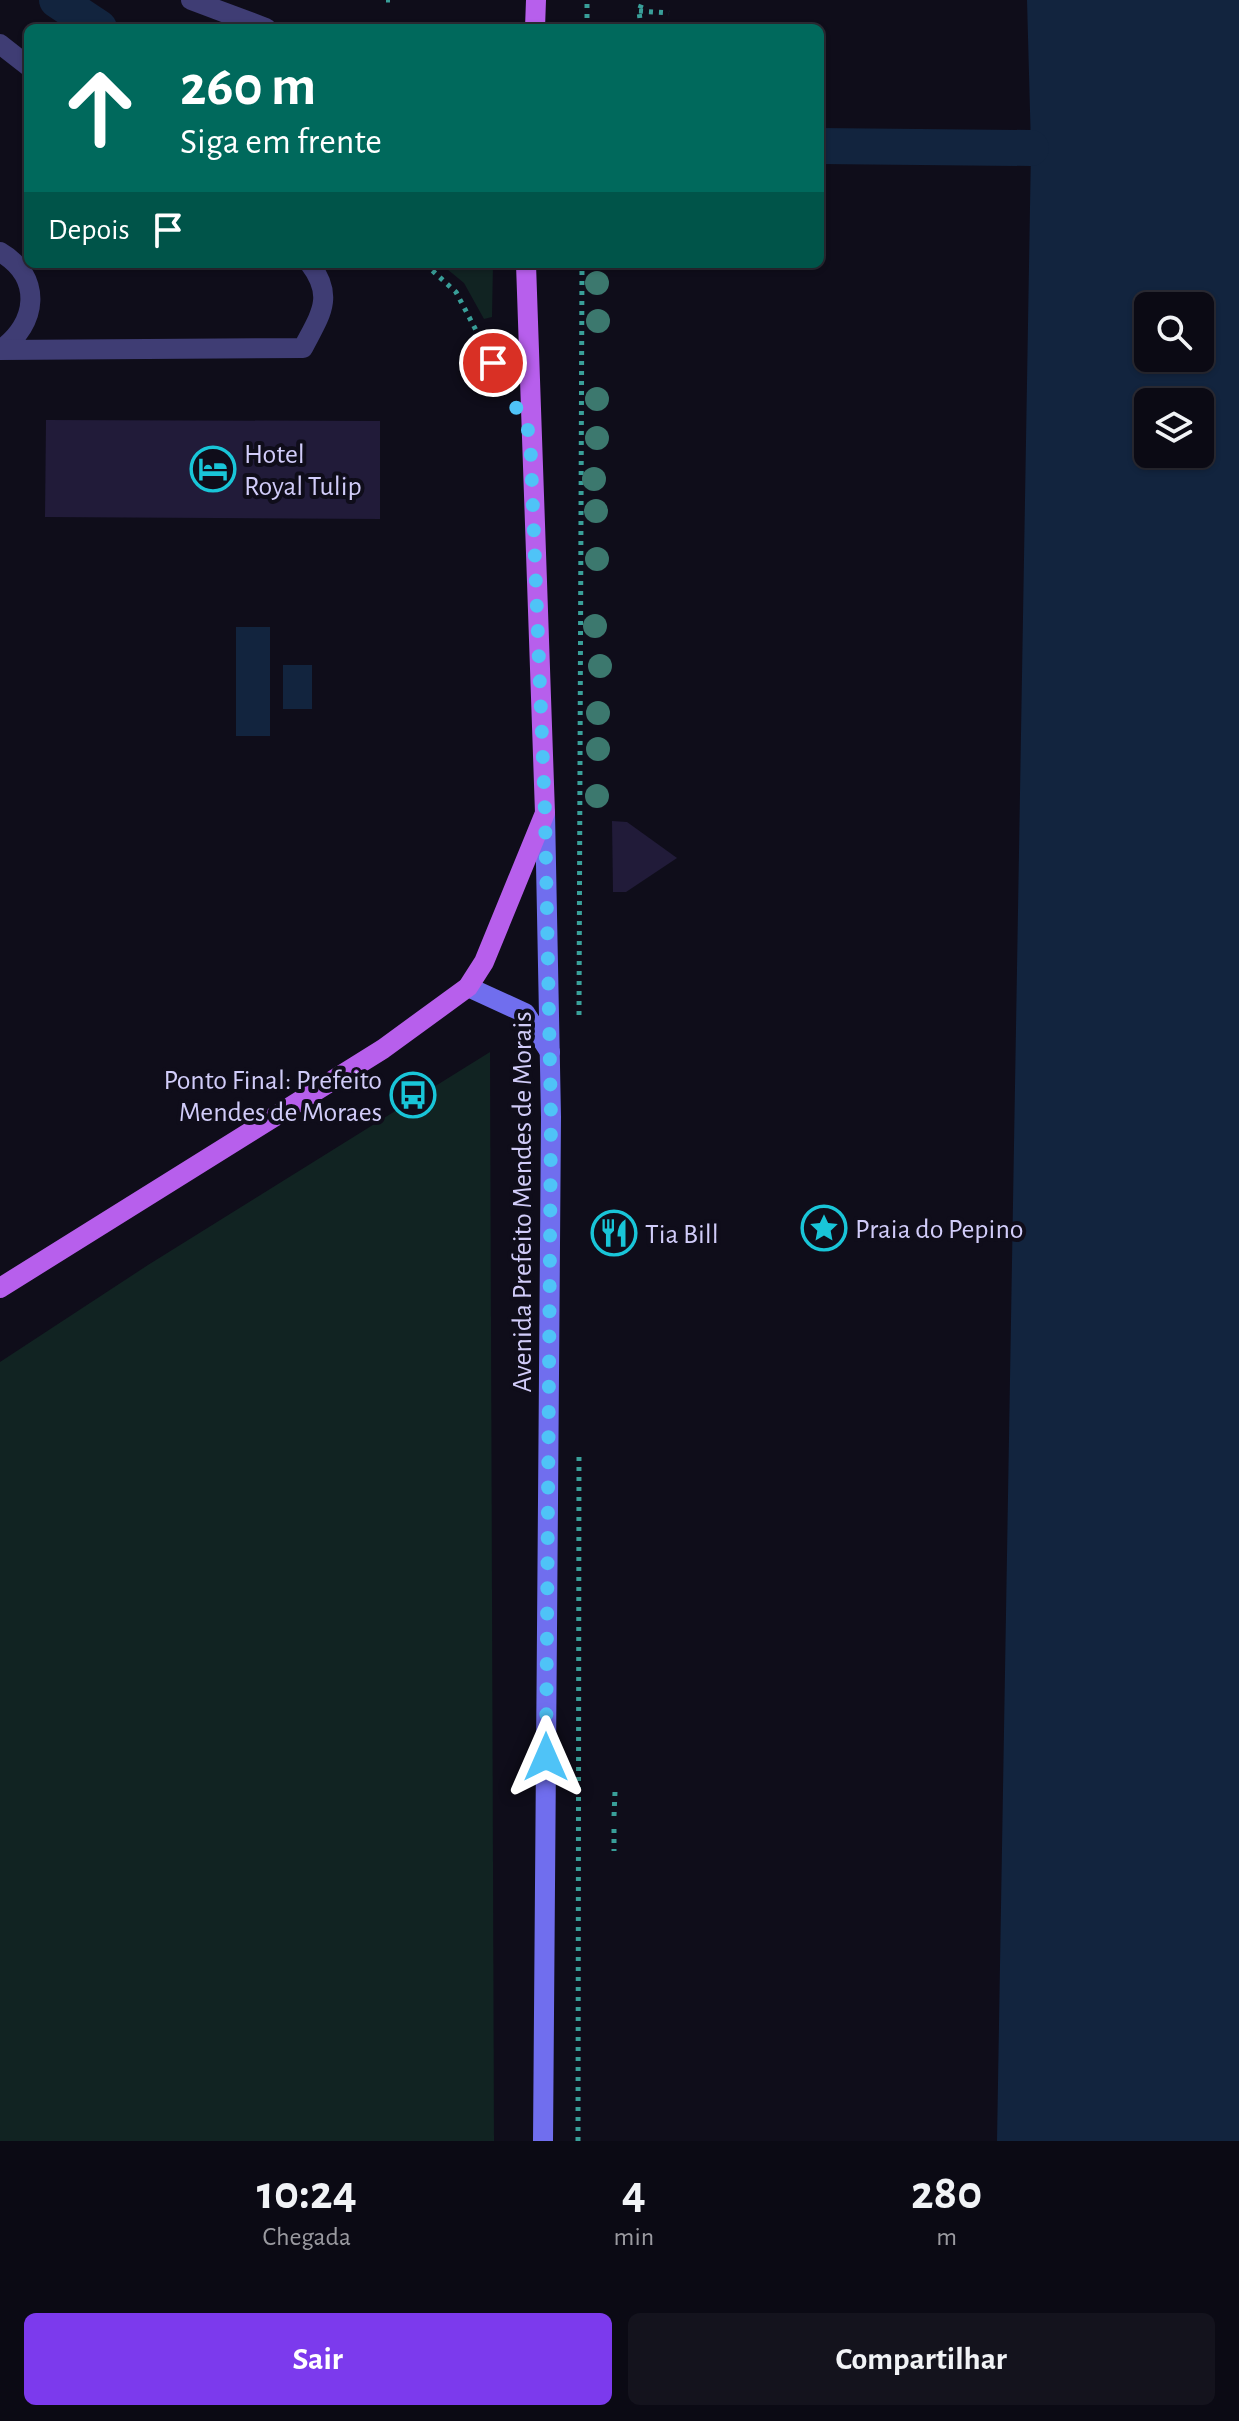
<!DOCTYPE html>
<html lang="pt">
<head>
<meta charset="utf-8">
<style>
  :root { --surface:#0b0a14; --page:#14131d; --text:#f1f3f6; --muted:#9a9aa0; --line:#2b2b34; --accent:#7c3aed }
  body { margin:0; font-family:"Alegreya Sans",sans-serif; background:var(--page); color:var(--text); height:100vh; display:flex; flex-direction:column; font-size:30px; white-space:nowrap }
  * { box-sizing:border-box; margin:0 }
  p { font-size:26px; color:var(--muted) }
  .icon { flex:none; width:44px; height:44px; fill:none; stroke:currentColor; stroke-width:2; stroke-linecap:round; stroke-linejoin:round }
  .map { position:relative; height:2141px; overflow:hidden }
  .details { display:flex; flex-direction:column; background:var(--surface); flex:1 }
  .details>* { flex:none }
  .banner { position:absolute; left:24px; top:24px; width:800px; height:244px; border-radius:12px; box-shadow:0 2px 6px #0004,0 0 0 2px var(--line); background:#00695c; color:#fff; overflow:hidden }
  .controls { position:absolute; left:1134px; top:292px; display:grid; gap:16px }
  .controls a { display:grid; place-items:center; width:80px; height:80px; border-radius:12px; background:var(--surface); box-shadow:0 2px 6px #0004,0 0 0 2px var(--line); font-size:40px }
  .pin { position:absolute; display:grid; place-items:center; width:68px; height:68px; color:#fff; margin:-34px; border:4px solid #fff; border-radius:50%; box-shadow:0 2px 8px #0007 }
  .me { position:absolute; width:88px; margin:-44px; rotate:0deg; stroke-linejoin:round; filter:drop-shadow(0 0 6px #0008) }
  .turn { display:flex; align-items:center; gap:28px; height:168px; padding:0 24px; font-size:36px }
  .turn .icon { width:104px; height:104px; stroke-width:2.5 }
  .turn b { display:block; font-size:56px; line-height:68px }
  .then { display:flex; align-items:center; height:76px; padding:0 24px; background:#0003; gap:16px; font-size:30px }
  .eta { display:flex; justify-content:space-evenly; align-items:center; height:136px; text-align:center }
  .eta b { font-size:48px; font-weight:600; line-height:56px }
  .button { display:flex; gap:16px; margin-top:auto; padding:16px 24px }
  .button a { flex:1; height:92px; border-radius:12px; background:var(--accent); color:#fff; font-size:32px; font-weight:600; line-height:92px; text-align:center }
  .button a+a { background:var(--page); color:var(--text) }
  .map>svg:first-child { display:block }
  .green { fill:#112322 }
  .water { fill:#12243e; fill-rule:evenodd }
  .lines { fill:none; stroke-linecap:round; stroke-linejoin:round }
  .canal { stroke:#12243e; stroke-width:36 }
  .building { fill:#211b39 }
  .path { stroke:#399f99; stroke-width:5; stroke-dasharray:4 6; stroke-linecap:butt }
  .lane { stroke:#3f3d74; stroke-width:20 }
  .street { stroke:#3f3d74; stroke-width:20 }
  .secondary { stroke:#706eee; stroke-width:20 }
  .primary { stroke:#b75fec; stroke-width:20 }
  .tree { fill:#3c786e }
  .route { stroke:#4fc3f7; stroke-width:14; stroke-dasharray:0 25.2 }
  .labels { text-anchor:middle; stroke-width:8; stroke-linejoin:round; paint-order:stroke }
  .poi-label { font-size:28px; fill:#d1ccf9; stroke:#0f0d1a; text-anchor:start }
  .street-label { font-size:28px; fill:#d1ccf9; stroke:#0f0d1a }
</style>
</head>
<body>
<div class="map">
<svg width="1239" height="2141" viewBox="0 0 1239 2141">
  <rect width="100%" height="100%" fill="#0f0d1a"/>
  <g class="green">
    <path d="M441 264H493L492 317 484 319 464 283Z"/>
    <path d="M490 1052 494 2141H0V1362L148 1265Z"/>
  </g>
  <g class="water">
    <path d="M1027 0H1239V2141H997L1031 148ZM1200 306V358H1148V306ZM1200 402V454H1148V402Z"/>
    <rect x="236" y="627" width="34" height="109"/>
    <rect x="283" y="665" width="29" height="44"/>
  </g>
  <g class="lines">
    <g class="canal">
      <path d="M57 0 99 28"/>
      <path d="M820 146 1031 148"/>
    </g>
  </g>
  <g class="building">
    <path d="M46 420 380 421V519L45 517Z"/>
    <path d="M612 821 627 822 677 858 626 892H613Z"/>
    <path d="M604 1212 626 1213 624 1255 602 1254Z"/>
  </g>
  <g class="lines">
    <g class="path">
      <path d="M386 0H394"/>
      <path d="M639 11 669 13"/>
      <path d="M587 28V0"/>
      <path d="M641 28 639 11 643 0"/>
      <path d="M425 264 456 292 502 380"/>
      <path d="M579 1015 582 264"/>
      <path d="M614 1816 615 1792"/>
      <path d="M614 1829V1851"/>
      <path d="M578 2141 579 1453"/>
    </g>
    <g class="lane">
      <path d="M0 252C43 277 38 324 0 350"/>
      <path d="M1 350 303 348C320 315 335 297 310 264"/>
    </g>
    <g class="street">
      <path d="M191 0 266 28"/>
      <path d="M0 44 28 66"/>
    </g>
    <g class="secondary">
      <path d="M468 987 525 1013 550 1052"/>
      <path d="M543 2141 551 1117 545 813"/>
    </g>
    <g class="primary">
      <path d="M535 28 536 0"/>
      <path d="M0 1288 383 1049 468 987 484 962 545 813 526 264"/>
    </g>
  </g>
  <g class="tree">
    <circle cx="597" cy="283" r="12"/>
    <circle cx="598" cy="321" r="12"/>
    <circle cx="597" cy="399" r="12"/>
    <circle cx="597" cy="438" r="12"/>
    <circle cx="594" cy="479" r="12"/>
    <circle cx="596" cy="511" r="12"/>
    <circle cx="597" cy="559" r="12"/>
    <circle cx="595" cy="626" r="12"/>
    <circle cx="600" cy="666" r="12"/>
    <circle cx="598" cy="713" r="12"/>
    <circle cx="598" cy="749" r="12"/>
    <circle cx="597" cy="796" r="12"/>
  </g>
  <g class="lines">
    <path class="route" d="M493 363 530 434 545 813 551 1117 546 1757"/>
  </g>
  <defs>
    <g id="hotel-ring" transform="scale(2.3)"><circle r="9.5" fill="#0f0d1a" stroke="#19c5d8" stroke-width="1.5"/><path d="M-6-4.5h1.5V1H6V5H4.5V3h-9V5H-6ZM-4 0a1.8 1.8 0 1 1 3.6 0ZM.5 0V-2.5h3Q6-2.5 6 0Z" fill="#19c5d8"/></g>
    <g id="bus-ring" transform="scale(2.3)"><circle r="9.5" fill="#0f0d1a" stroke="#19c5d8" stroke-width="1.5"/><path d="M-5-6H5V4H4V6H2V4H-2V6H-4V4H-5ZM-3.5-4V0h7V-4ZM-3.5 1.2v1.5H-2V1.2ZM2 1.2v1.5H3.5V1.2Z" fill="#19c5d8"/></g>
    <g id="sight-ring" transform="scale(2.3)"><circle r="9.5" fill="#0f0d1a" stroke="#19c5d8" stroke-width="1.5"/><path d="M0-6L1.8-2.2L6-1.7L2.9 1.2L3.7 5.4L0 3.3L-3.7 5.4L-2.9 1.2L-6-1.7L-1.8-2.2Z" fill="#19c5d8"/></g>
    <g id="restaurant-ring" transform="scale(2.3)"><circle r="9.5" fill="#0f0d1a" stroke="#19c5d8" stroke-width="1.5"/><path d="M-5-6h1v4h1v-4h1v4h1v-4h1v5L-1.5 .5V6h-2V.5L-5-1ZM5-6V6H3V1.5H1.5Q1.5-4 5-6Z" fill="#19c5d8"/></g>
  </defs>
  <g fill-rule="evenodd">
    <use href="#hotel-ring" x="213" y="469"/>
    <use href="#bus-ring" x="413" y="1095"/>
    <use href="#sight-ring" x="824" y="1228"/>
    <use href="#restaurant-ring" x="614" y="1233"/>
  </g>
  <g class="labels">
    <g class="poi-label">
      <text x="244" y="463">Hotel<tspan x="244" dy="32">Royal Tulip</tspan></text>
      <text x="382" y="1089" text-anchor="end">Ponto Final: Prefeito<tspan x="382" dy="32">Mendes de Moraes</tspan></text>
      <text x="855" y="1238">Praia do Pepino</text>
      <text x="645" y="1243">Tia Bill</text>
    </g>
    <g class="street-label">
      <text transform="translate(521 1202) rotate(-90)" y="10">Avenida Prefeito Mendes de Morais</text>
    </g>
  </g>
</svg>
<div class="controls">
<a><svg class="icon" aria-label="search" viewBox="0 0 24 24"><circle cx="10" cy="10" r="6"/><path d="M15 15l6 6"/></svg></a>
<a><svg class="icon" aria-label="layers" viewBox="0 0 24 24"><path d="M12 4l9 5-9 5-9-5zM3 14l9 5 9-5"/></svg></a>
</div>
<div class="pin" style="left:493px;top:363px;background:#d93025"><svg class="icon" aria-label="arrive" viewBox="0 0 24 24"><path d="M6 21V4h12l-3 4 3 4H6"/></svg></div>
<svg class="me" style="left:546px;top:1757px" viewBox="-20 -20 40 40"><path d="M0-17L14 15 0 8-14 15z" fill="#4fc3f7" stroke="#fff" stroke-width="4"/></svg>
<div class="banner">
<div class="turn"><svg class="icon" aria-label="ahead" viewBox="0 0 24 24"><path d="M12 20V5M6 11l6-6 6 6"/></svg><div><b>260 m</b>Siga em frente</div></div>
<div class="then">Depois<svg class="icon" aria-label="arrive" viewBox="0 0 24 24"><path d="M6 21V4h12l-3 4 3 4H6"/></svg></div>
</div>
</div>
<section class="details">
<div class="eta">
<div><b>10:24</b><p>Chegada</p></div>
<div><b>4</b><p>min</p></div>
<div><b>280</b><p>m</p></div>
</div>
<div class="button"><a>Sair</a><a>Compartilhar</a></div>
</section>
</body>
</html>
